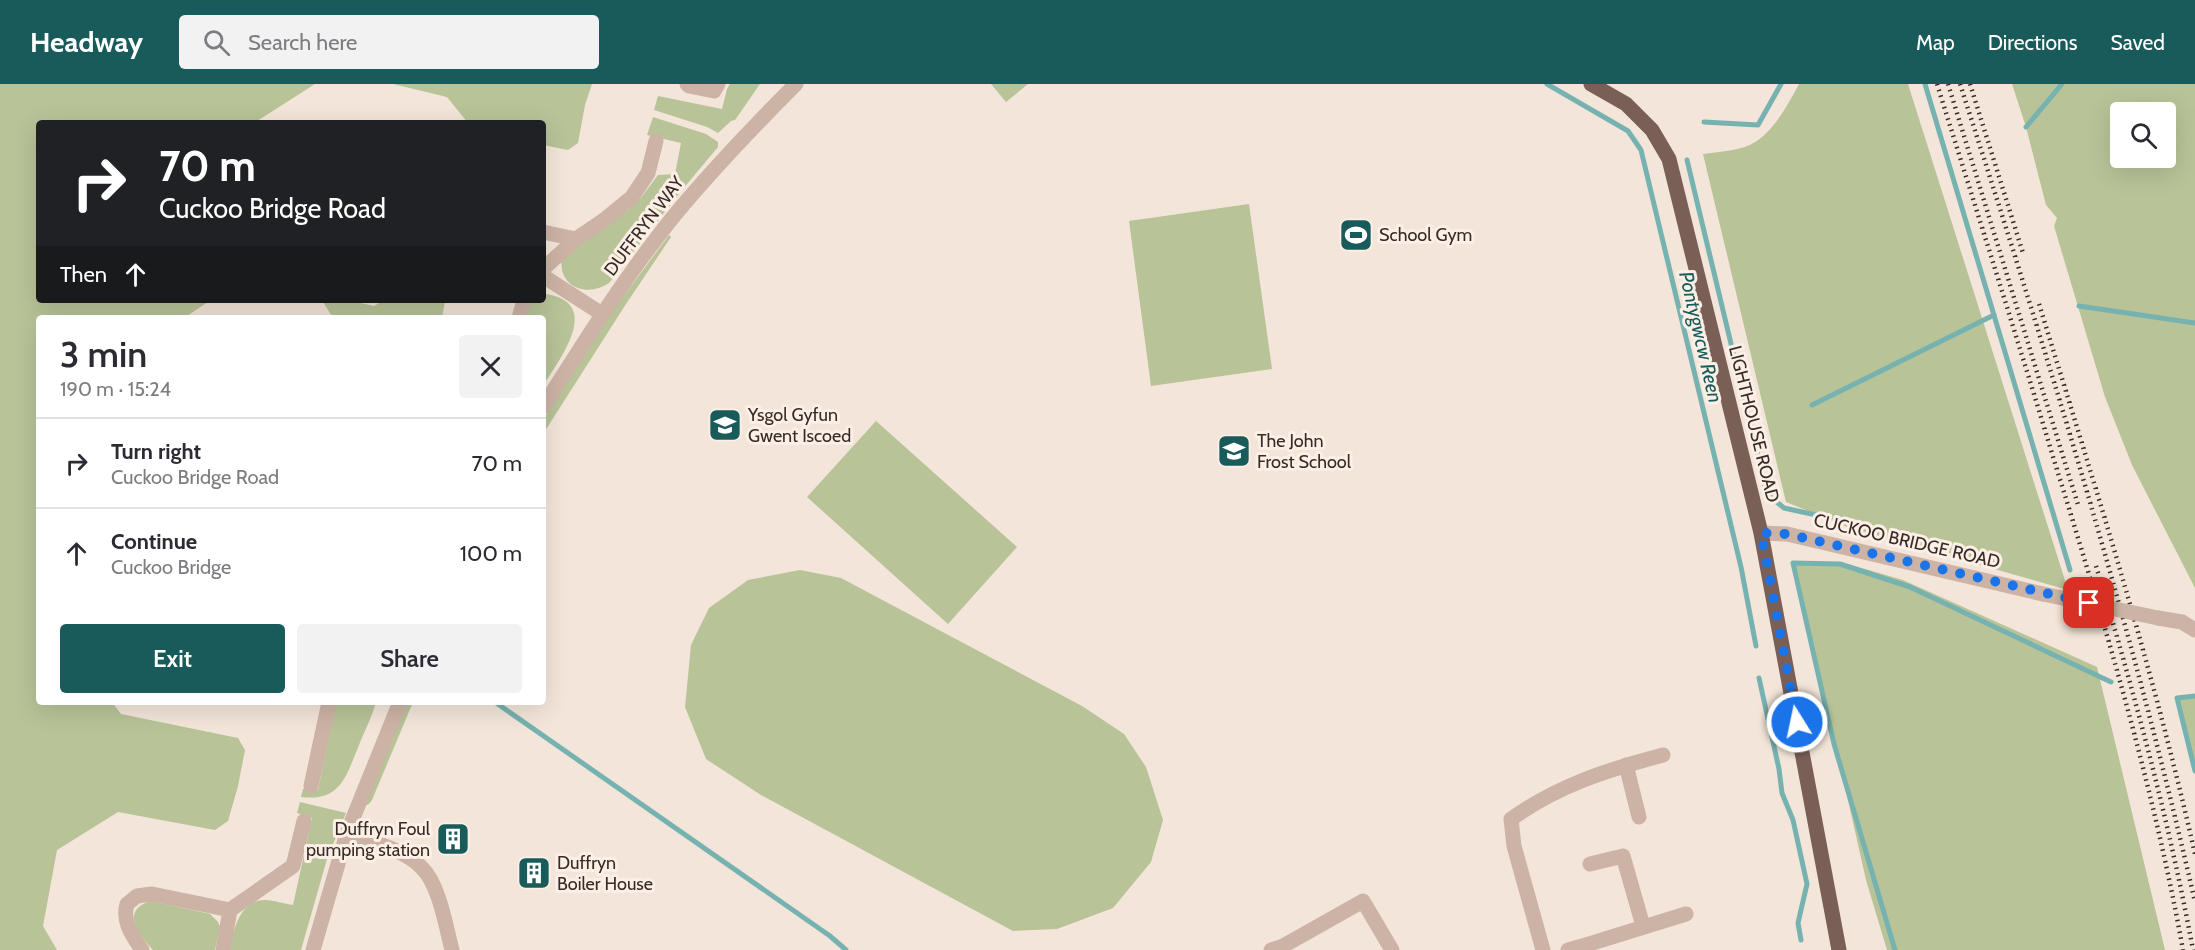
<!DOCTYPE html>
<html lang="en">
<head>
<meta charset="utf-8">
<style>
  :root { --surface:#fff; --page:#f2f2f3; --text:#2b2b33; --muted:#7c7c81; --line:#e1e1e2; --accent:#195b5a }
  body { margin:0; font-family:Cabin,sans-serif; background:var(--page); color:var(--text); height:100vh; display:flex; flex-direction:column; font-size:22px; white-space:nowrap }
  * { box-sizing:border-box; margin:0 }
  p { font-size:20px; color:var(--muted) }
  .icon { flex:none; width:33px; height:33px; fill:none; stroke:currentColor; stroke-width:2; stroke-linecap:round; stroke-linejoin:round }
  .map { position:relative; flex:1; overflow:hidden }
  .drawer { position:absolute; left:36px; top:231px; width:510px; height:390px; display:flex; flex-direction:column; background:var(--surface); border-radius:6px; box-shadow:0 6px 24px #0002 }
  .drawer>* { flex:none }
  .hud { position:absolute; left:36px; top:36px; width:510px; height:183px; border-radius:6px; box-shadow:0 6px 24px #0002; background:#202124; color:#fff; overflow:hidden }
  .buttons { position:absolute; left:2110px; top:18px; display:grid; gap:12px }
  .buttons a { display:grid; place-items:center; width:66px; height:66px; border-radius:6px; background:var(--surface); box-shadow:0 6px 24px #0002; font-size:30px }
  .pin { position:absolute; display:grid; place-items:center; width:51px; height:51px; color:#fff; margin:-26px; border-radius:12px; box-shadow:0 3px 9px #0006 }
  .me { position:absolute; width:66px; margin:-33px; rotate:350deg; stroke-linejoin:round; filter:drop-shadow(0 0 4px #0008) }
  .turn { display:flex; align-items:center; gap:21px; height:126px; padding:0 24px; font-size:27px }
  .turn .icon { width:78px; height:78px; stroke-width:2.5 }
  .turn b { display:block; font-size:42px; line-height:51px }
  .then { display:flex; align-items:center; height:57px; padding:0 24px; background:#0003; gap:12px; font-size:22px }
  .round { display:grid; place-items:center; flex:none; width:63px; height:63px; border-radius:6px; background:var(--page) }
  .summary { display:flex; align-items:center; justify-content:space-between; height:102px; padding:0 24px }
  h1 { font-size:36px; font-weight:600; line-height:45px }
  .button { display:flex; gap:12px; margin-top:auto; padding:12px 24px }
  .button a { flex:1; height:69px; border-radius:6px; background:var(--accent); color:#fff; font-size:24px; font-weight:600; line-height:69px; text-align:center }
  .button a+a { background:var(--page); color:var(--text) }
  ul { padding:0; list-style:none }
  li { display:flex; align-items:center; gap:18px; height:90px; padding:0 24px; border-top:2px solid var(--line) }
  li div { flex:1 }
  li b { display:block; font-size:22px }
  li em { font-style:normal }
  header { display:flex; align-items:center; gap:36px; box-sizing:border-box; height:84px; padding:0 30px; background:var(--accent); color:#fff }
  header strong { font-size:28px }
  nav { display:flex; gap:33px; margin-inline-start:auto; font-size:21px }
  .search { width:420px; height:54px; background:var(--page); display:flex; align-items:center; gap:15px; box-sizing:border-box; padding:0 21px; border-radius:6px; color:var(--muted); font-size:22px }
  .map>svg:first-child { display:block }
  .green { fill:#b8c398; fill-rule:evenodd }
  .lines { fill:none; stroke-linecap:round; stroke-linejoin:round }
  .stream { stroke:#76b2b0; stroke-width:5 }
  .minor { stroke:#ccb3a5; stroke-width:15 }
  .major { stroke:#7a5f56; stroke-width:15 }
  .rail { stroke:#372a27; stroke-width:4.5; stroke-dasharray:1.5 4.5; stroke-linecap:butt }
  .minor-bridge { stroke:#ccb3a5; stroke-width:15 }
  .route { stroke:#1a73e8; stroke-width:10; stroke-dasharray:0 18 }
  .labels { text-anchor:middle; stroke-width:6; stroke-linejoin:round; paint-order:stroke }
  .street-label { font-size:18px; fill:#372a27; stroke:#fbefe6 }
  .poi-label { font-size:18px; fill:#372a27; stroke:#fbefe6; text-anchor:start }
  .water-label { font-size:20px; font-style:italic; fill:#195b5a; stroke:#fbefe6 }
</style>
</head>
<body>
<header>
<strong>Headway</strong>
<div class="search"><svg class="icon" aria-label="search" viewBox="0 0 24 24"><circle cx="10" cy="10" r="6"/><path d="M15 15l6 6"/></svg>Search here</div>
<nav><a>Map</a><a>Directions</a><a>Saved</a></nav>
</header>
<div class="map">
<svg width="2195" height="866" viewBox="0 0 2195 866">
  <rect width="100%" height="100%" fill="#f3e5d9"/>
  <g class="green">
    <path d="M0 0H315L254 39H39V216H211L184 234H39V618H112L121 630 238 654 245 666 238 702 228 737 215 746 118 728 57 766 43 842 57 866H0Z"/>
    <path d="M393 0H592L585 21 578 59 568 66 543 61V39H468L447 13Z"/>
    <path d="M730 0H760L735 36 731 37 718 49 707 43 654 26 658 12 722 25 727 5Z"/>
    <path d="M991 0H1028L1006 18Z"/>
    <path d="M1799 0H1908L2068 506 1850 444 1786 418 1703 70C1717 68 1732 67 1745 63 1771 54 1787 22 1799 0Z"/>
    <path d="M2012 0H2195V504L2132 381 2105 313 2054 142 2057 134 2046 121 2026 43ZM2121 28H2166V74H2121Z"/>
    <path d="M653 33 706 50 718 58V63L682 106 609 199C587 214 557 203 562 173L628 126 640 115 658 91 675 90 681 59 647 51Z"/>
    <path d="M1249 120 1272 285 1151 302 1129 137Z"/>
    <path d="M669 151 671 153 626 220 543 350V336L600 244Z"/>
    <path d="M546 210C604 219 559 276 543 302V234H525L530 217 543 216V211Z"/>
    <path d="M313 216H347L374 222 384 216 445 217 442 234H333L323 218Z"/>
    <path d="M876 337 1017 463 948 540 807 413Z"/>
    <path d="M1848 480 1903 496 2097 583 2165 866H1887L1866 796 1795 481Z"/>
    <path d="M800 486 841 494 1082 622 1124 650 1146 683 1163 736 1151 778 1113 824 1057 845 1013 847 761 711 706 675 685 623 691 561 709 524 748 496Z"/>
    <path d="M2195 612V687L2177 614Z"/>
    <path d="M336 618H376C372 633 365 646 359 661 346 692 341 718 301 713L303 705 318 706Z"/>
    <path d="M407 618H413L372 716 369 720 364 722Z"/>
    <path d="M300 718 346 729 327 775 301 866H230C233 846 240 816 265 816 274 816 284 820 293 821L312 734 297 729Z"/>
    <path d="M151 817 210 830 218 838 220 843 215 866H153C138 850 120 826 151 817Z"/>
  </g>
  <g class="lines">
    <g class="stream">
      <path d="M1547 0 1628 47 1641 66 1741 483 1756 562"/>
      <path d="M1925 0 2070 486"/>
      <path d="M1704 38 1758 41 1781 0"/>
      <path d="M2026 43 2062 0"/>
      <path d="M1687 76 1767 410 1784 424 1830 434"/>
      <path d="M2079 222 2195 239"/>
      <path d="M1812 321 1994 231"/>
      <path d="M1759 594 1779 685 1782 709 1793 736 1807 800 1798 839 1801 856"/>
      <path d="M2195 612 2177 614 2195 687"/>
      <path d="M495 618 830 852 846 866"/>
      <path d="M1895 866 1834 660 1793 479 1840 480 1910 503 2111 598"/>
    </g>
    <g class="minor">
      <path d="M687 0 689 2 714 7 718 0"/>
      <path d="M543 148 576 155"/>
      <path d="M543 185 576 155 604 136 632 113 648 89 656 57"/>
      <path d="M543 192 602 230"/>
      <path d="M519 234 524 216"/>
      <path d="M543 323C585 257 627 189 678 127 715 83 755 41 796 0"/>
      <path d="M1761 449 1787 450 2043 510"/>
      <path d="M2158 534 2182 538 2195 546"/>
      <path d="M1626 681 1639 733"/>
      <path d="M311 702 329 618"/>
      <path d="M347 749C371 758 404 765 422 784 439 800 446 843 452 866"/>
      <path d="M1590 780 1623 772 1643 842"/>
      <path d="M1586 861 1686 830"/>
      <path d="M142 866C132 851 122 838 127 820L137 812 152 810 230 826"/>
      <path d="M223 866 230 826 293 782 304 737"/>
      <path d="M313 866 347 749 400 618"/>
      <path d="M1271 866 1283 862 1363 817 1392 866"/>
      <path d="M1543 866 1514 762 1511 735C1559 701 1607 686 1663 671"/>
      <path d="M1568 866 1586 861 1587 866"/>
    </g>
    <path class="major" d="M1591 0 1626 20 1652 46 1669 75 1761 449 1839 866"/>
    <g class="rail">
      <path d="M1937 0C1976 125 2016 250 2054 376 2104 537 2153 700 2183 866"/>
      <path d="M1948 0 2079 424"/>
      <path d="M1960 0C2047 270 2132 541 2195 818"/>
      <path d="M1970 0 2023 169"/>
      <path d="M2039 220C2095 402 2153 584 2195 770"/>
      <path d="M2096 482C2134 608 2169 736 2193 866"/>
    </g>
    <path class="minor-bridge" d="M2043 510 2158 534"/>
  </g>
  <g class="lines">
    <path class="route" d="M1797 638 1761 449 1787 450 2089 519"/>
  </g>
  <defs>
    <g id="stadium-square" transform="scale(1.725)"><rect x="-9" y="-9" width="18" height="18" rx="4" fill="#195b5a" stroke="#fbefe6"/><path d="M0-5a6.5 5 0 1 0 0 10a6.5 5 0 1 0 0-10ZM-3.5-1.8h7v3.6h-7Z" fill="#fff"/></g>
    <g id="school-square" transform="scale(1.725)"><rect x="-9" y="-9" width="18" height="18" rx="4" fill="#195b5a" stroke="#fbefe6"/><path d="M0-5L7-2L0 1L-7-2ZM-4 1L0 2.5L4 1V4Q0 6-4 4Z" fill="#fff"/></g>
    <g id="building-square" transform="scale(1.725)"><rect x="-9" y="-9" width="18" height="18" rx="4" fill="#195b5a" stroke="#fbefe6"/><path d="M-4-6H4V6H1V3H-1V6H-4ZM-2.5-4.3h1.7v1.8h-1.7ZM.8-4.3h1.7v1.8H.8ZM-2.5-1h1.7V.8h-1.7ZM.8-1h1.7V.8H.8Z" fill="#fff"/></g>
  </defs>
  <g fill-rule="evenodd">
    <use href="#stadium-square" x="1356" y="151"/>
    <use href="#school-square" x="725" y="341"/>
    <use href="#school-square" x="1234" y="367"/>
    <use href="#building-square" x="453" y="755"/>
    <use href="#building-square" x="534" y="789"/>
  </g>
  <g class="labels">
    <g class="street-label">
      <text transform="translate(644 142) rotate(-53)" y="6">DUFFRYN WAY</text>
      <text transform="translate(1754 340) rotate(76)" y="6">LIGHTHOUSE ROAD</text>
      <text transform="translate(1907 457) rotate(13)" y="6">CUCKOO BRIDGE ROAD</text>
    </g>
    <g class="poi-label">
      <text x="1379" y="157">School Gym</text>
      <text x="748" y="337">Ysgol Gyfun<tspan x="748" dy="21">Gwent Iscoed</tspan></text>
      <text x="1257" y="363">The John<tspan x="1257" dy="21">Frost School</tspan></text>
      <text x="430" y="751" text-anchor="end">Duffryn Foul<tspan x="430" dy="21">pumping station</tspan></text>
      <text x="557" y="785">Duffryn<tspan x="557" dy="21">Boiler House</tspan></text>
    </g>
    <g class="water-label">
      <text transform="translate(1701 253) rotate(77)" y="7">Pontygwcw Reen</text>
    </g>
  </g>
</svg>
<div class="buttons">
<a><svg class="icon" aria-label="search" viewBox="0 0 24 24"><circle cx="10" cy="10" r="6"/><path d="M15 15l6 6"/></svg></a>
</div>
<div class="pin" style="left:2089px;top:519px;background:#d93025"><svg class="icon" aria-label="arrive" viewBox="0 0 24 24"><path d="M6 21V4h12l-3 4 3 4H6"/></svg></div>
<svg class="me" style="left:1797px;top:638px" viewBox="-20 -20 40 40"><circle r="17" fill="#1a73e8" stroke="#fff" stroke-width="3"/><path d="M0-11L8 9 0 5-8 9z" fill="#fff"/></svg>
<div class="hud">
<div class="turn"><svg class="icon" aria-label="right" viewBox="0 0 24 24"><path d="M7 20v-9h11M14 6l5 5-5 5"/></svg><div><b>70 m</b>Cuckoo Bridge Road</div></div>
<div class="then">Then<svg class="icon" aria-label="ahead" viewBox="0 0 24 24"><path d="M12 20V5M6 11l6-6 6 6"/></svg></div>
</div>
<section class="drawer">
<div class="summary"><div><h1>3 min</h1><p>190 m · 15:24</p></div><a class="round"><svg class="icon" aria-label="close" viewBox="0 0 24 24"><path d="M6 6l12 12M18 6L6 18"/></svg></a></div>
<ul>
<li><svg class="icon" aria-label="right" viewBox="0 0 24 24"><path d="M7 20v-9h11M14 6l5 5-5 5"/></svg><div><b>Turn right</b><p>Cuckoo Bridge Road</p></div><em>70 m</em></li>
<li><svg class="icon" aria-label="ahead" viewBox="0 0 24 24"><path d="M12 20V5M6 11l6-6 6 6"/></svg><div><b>Continue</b><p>Cuckoo Bridge</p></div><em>100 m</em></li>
</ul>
<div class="button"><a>Exit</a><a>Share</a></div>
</section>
</div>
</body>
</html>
